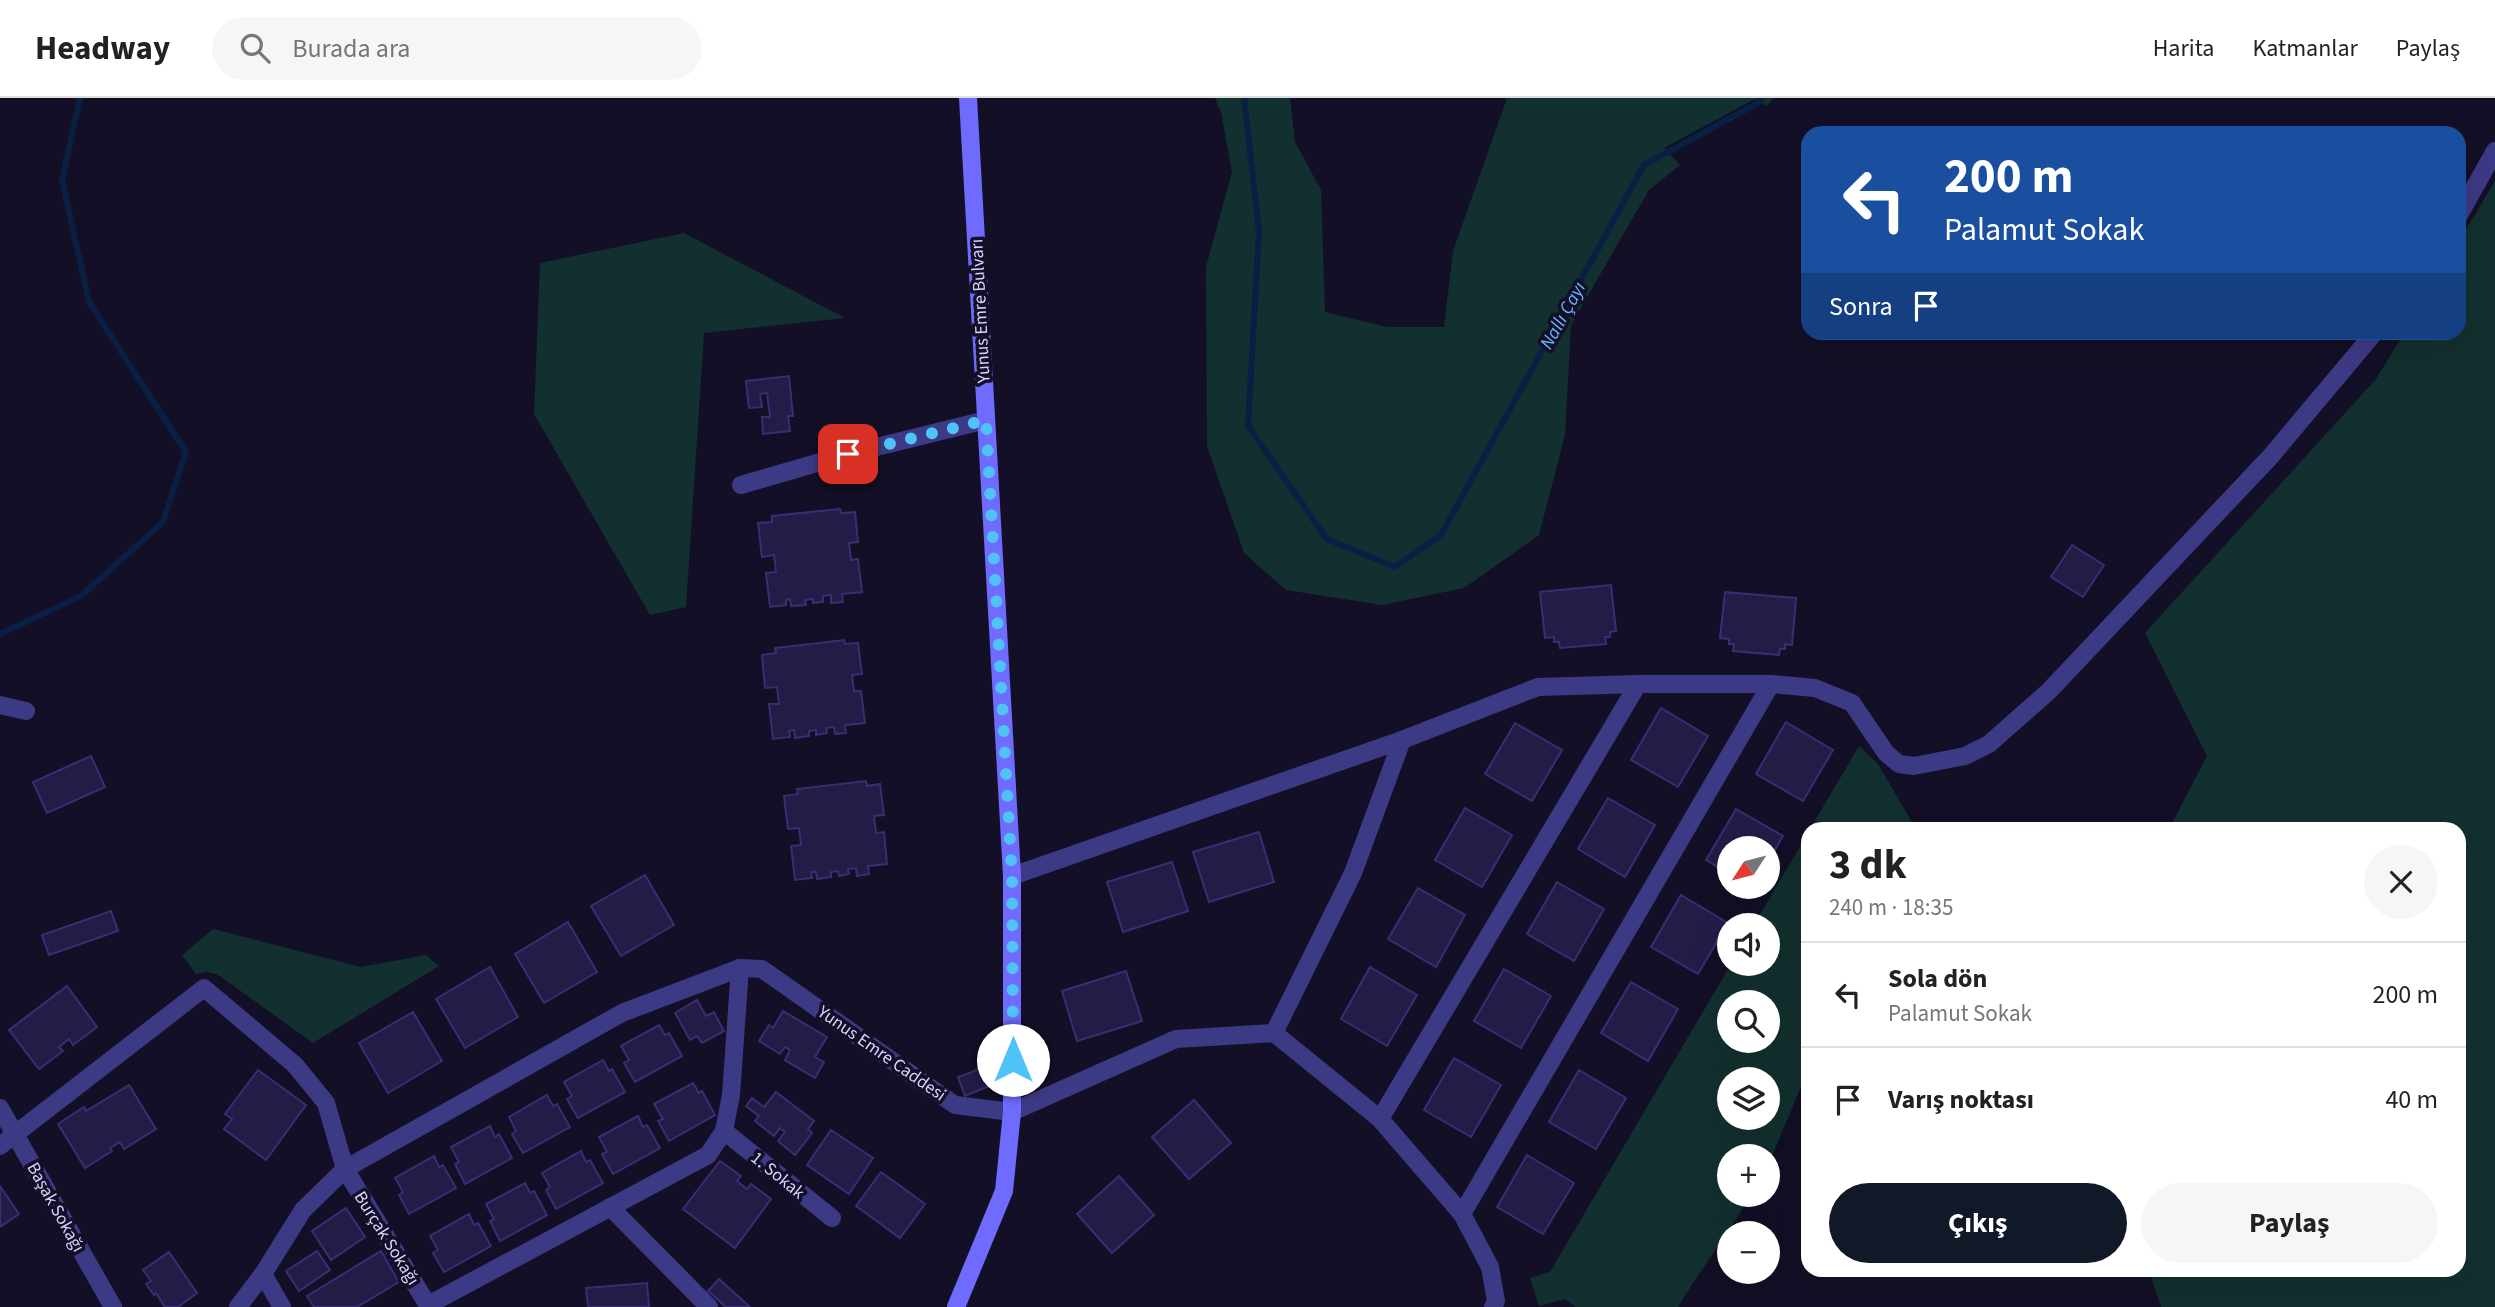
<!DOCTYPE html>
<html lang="tr">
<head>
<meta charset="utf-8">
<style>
  :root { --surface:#fff; --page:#f6f6f6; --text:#222; --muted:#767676; --line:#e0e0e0; --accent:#111827 }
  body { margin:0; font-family:"Source Sans 3",sans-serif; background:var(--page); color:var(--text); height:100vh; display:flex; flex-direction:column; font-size:26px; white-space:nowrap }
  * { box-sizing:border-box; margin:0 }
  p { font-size:23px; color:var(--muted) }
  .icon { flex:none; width:38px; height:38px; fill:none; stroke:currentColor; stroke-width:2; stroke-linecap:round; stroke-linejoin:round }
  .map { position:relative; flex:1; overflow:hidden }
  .panel { position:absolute; left:1801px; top:724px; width:665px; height:455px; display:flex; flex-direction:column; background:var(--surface); border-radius:21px; box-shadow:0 7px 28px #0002 }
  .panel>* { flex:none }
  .top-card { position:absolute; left:1801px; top:28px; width:665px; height:214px; border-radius:21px; box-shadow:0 7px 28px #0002; background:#1a4fa0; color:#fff; overflow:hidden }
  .needle { width:46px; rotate:234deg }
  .fabs { position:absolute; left:1717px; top:738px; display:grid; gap:14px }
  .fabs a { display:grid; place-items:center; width:63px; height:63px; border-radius:50%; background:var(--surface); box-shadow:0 7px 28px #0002; font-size:35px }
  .pin { position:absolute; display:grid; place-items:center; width:60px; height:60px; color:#fff; margin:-30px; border-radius:14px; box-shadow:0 4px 10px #0006 }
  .me { position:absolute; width:77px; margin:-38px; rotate:0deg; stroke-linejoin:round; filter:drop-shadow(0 0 5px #0008) }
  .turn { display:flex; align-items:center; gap:24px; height:147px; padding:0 28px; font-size:32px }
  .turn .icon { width:91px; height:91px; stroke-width:2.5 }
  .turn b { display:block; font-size:49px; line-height:60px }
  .then { display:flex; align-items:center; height:66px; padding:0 28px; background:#0003; gap:14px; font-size:26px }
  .round { display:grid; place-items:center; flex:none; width:74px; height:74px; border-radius:37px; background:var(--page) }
  .summary { display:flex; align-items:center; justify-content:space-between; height:119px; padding:0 28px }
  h1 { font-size:42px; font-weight:700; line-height:52px }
  .button { display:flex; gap:14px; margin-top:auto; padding:14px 28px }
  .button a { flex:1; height:80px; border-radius:42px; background:var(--accent); color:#fff; font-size:28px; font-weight:700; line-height:80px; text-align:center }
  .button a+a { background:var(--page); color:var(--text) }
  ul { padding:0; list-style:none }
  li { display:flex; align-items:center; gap:21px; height:105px; padding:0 28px; border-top:2px solid var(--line) }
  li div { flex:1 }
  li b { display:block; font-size:26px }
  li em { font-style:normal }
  header { display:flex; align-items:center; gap:42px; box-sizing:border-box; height:98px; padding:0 35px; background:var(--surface); border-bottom:2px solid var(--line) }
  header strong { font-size:33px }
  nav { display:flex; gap:38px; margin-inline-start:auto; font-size:24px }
  .search { width:490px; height:63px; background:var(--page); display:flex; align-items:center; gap:18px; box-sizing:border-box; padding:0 24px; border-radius:38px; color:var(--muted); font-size:26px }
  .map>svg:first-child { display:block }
  .green { fill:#12302f; fill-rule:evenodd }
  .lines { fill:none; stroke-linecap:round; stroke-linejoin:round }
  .stream { stroke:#0a1f44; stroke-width:6 }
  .building { fill:#241b47; stroke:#3b2d73; stroke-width:2 }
  .street { stroke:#3d3a85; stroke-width:18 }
  .secondary { stroke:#6f6bff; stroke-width:18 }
  .route { stroke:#4fc3f7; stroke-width:12; stroke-dasharray:0 21.6 }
  .labels { text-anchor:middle; stroke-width:7; stroke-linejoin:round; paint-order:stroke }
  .street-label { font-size:18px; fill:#d9d4ff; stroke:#130f26 }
  .water-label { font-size:19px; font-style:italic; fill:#62b6ff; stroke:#130f26 }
</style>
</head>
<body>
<header>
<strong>Headway</strong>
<div class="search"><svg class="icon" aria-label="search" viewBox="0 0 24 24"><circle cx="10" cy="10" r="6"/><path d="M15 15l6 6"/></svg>Burada ara</div>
<nav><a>Harita</a><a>Katmanlar</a><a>Paylaş</a></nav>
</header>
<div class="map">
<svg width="2495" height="1209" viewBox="0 0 2495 1209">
  <rect width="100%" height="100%" fill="#130f26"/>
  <g class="green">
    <path d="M1215 0H1290L1295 44 1321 92 1325 214 1387 229H1444L1453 153 1507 0H1773L1767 8 1755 1 1664 50 1680 67 1649 92 1571 227 1565 337 1539 437 1464 490 1382 507 1286 492 1244 455 1207 348 1206 169 1232 74 1221 14Z"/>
    <path d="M2495 83V1209H2161L2149 1173 2459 1172V732L2169 731 2207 658 2145 535 2376 281 2404 235 2459 234V143Z"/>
    <path d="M684 135 845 220 704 235 686 509 650 517 534 316 540 165Z"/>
    <path d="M1859 648 1878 666 1916 731H1810Z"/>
    <path d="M1808 735V972L1768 1068V1070V1059H1729V1097H1751C1728 1136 1701 1171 1678 1209H1576L1565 1201 1539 1208 1530 1180 1550 1174 1731 866H1768V828H1753ZM1729 905H1768V943H1729ZM1729 982H1768V1020H1729Z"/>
    <path d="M213 831 361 869 426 857 439 868 313 945 217 876 206 874 196 876 182 857Z"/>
  </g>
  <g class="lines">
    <g class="stream">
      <path d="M1244 0 1259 133 1248 328 1327 441 1395 469 1441 437 1644 67 1760 4 1761 0"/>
      <path d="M0 536 81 498 163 424 186 354 89 204 62 82 80 0"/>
    </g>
  </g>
  <g class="building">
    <path d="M789 278 793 318H788L790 333 763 336 762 319H770L767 295 760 296 762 309 749 310 746 283Z"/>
    <path d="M840 411 841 415 855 414 858 444 849 445 851 462 858 461 862 494 842 496 843 504 831 505V497L823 498V504L813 505V501L805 502 806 507 791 508 790 501 786 502V507L770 509 766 475 776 474 774 457 762 459 758 425 772 424V418Z"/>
    <path d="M2072 447 2104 467 2083 499 2051 479Z"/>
    <path d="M1611 487 1616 533 1610 534V539H1605L1606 546 1560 550 1559 544H1554V539L1545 540 1540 494Z"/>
    <path d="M1725 494 1796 500 1792 547 1785 546V551H1780L1779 557 1733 553 1734 546H1729V541L1720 540Z"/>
    <path d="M844 542 845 546 858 545 862 576 852 577 854 593H861L865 625 845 627 846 635 835 636 834 629 826 630 827 635 816 637V632L809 633V638L795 640 794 632 789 633 790 639 773 641 769 606H779L777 589 765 590 762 557 776 555 775 550Z"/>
    <path d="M1661 610 1708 638 1678 689 1631 662Z"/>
    <path d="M1786 624 1833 652 1803 703 1756 676Z"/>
    <path d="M1515 625 1562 652 1532 703 1485 676Z"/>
    <path d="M91 658 105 689 47 715 33 684Z"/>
    <path d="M866 683 867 688 880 686 884 717 874 718 876 735 884 734 887 766 868 768 869 776 857 778 856 770 848 771 849 776 839 778 838 773 831 774V779L817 781 816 774H811L812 780 795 782 791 748 801 747 799 730 788 731 784 698 798 696 797 691Z"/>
    <path d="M1608 700 1655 727 1625 779 1578 751Z"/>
    <path d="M1465 710 1512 737 1482 789 1435 762Z"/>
    <path d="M1736 711 1783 738 1768 764V751H1729V776L1706 762Z"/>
    <path d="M1259 734 1274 784 1209 804 1193 754Z"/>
    <path d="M1172 764 1188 813 1123 834 1107 784Z"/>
    <path d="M645 777 674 827 621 858 591 808Z"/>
    <path d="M1557 784 1604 811 1574 863 1527 836Z"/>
    <path d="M1418 790 1465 817 1436 869 1388 841Z"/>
    <path d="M1681 797 1728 825 1698 876 1651 849Z"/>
    <path d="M111 813 118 833 49 857 42 837Z"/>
    <path d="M568 824 597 874 544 905 515 856Z"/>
    <path d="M490 869 518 919 465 950 436 901Z"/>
    <path d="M1370 869 1417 897 1387 948 1341 921Z"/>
    <path d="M1504 871 1551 898 1521 950 1474 923Z"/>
    <path d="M1126 873 1142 923 1077 943 1062 893Z"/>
    <path d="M1631 884 1678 911 1648 963 1601 935Z"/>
    <path d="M67 888 97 929 73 947 69 941 59 949 63 953 39 971 9 932Z"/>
    <path d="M697 902 706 918 714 914 724 933 702 945 697 938 690 942 675 915Z"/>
    <path d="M783 913 827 939 815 959 824 964 815 980 785 962 790 952 785 949 780 956 759 943 769 927 773 930Z"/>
    <path d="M413 914 442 963 388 995 359 945Z"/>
    <path d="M659 927 665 937 669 935 682 958 635 984 624 965 629 962 621 948Z"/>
    <path d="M1454 960 1501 987 1471 1039 1424 1012Z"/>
    <path d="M603 962 609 973 612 971 625 994 578 1020 567 1001 572 998 564 984Z"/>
    <path d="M985 969 992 987 965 998 958 979Z"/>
    <path d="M258 972 306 1007 266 1062 224 1031 232 1021 225 1016Z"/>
    <path d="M1579 972 1626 1000 1596 1051 1549 1024Z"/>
    <path d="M693 985 699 995 702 993 715 1017 669 1043 658 1023 663 1021 654 1006Z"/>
    <path d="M129 987 156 1031 124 1051 120 1044 110 1050 112 1053 85 1070 58 1026 84 1009 86 1013Z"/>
    <path d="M776 994 814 1023 808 1031 812 1035 795 1057 778 1043 785 1034 780 1030 774 1038 755 1023 759 1018 746 1008 752 1000 764 1009Z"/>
    <path d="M547 997 553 1008 557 1006 570 1029 523 1055 512 1036 516 1033 509 1019Z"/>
    <path d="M1194 1002 1231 1045 1189 1081 1152 1039Z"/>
    <path d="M638 1018 643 1029 647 1027 660 1050 613 1076 602 1056 607 1054 599 1039Z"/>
    <path d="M490 1028 495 1039 499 1036 512 1060 465 1086 455 1066 459 1064 451 1049Z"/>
    <path d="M831 1032 873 1060 849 1096 807 1067Z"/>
    <path d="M581 1053 586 1064 590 1062 603 1085 556 1111 546 1092 550 1089 542 1075Z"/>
    <path d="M1527 1057 1574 1085 1543 1136 1497 1109Z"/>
    <path d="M434 1058 439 1069 443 1067 456 1090 409 1116 399 1097 403 1094 395 1080Z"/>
    <path d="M720 1063 741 1078 737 1083 747 1091 751 1086 771 1101 735 1150 683 1111Z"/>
    <path d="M881 1074 925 1106 900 1140 856 1108Z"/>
    <path d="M1119 1078 1154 1117 1112 1155 1077 1116Z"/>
    <path d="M525 1085 530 1095 534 1093 547 1117 500 1143 490 1123 494 1121 486 1106Z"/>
    <path d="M0 1088 19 1116 0 1129Z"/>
    <path d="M346 1110 365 1139 331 1162 312 1133Z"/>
    <path d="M469 1116 474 1127 478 1125 491 1148 444 1174 433 1155 438 1152 430 1138Z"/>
    <path d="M317 1153 330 1172 299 1193 286 1173Z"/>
    <path d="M381 1153 399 1184 357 1209H314L307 1198Z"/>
    <path d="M169 1154 197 1195 178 1209H165L156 1195 154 1197 146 1186 151 1183 143 1172Z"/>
    <path d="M719 1181 750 1209H726L708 1193Z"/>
    <path d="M647 1185 649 1209H588L586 1190Z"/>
  </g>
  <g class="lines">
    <g class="street">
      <path d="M2459 117 2495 53"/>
      <path d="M741 387 848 356 986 322"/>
      <path d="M1771 586 1815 590 1852 605 1886 655 1899 666 1914 668 1965 658 1989 646 2049 593 2271 358 2375 234"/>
      <path d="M0 607 26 613"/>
      <path d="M1012 778 1402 642 1538 589 1638 586H1771L1462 1116"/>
      <path d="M1274 935 1353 775 1402 642"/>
      <path d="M0 1010 113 1209"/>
      <path d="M1380 1021 1638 586"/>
      <path d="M724 1033 832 1120"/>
      <path d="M0 1048 204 890 295 967 326 1005 345 1071 429 1209"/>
      <path d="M610 1109 709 1209"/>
      <path d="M263 1176 282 1209"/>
      <path d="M428 1207 708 1057 724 1033 731 997 740 870"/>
      <path d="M238 1209 263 1176 303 1112 345 1071 622 915 740 870 762 871 955 1007 1012 1014 1176 941 1274 935 1380 1021 1462 1116 1490 1169 1496 1203 1493 1209"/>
    </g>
    <path class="secondary" d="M956 1209 1004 1093 1012 1014V778L968 0"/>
  </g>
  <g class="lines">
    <path class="route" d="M848 356 986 322 1012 779 1013 962"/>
  </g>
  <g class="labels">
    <g class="street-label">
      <text transform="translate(980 213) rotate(-93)" y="6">Yunus Emre Bulvarı</text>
      <text transform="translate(882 955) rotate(35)" y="6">Yunus Emre Caddesi</text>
      <text transform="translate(778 1077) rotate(39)" y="6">1. Sokak</text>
      <text transform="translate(56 1109) rotate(61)" y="6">Başak Sokağı</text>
      <text transform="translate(387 1140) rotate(58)" y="6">Burçak Sokağı</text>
    </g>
    <g class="water-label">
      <text transform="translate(1562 217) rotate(-61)" y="7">Nallı Çayı</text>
    </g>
  </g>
</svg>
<div class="fabs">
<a><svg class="needle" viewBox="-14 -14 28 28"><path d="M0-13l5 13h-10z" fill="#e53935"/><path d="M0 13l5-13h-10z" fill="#767676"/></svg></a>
<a><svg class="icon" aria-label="sound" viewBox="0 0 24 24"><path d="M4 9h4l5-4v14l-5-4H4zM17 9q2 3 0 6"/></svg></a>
<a><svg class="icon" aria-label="search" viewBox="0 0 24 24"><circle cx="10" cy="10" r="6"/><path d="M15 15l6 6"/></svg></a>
<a><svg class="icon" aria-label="layers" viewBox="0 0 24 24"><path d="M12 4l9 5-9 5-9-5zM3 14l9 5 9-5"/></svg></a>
<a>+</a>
<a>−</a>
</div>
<div class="pin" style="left:848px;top:356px;background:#d93025"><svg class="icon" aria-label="arrive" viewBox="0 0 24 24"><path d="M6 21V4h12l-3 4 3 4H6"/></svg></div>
<svg class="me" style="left:1013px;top:962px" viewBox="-20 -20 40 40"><circle r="19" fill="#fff"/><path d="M0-13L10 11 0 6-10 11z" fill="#4fc3f7"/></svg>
<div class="top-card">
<div class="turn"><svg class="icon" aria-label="left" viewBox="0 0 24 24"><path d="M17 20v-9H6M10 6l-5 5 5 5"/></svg><div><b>200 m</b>Palamut Sokak</div></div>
<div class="then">Sonra<svg class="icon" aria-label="arrive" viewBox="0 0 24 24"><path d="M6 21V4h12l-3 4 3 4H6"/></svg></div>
</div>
<section class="panel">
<div class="summary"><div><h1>3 dk</h1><p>240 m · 18:35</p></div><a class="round"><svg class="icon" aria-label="close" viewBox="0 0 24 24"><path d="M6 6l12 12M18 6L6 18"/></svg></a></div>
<ul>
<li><svg class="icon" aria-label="left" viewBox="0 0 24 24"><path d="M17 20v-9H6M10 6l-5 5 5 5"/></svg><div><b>Sola dön</b><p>Palamut Sokak</p></div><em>200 m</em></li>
<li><svg class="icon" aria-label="arrive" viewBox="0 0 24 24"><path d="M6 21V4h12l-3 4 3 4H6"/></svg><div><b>Varış noktası</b></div><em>40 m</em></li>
</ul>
<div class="button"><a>Çıkış</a><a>Paylaş</a></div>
</section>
</div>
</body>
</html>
